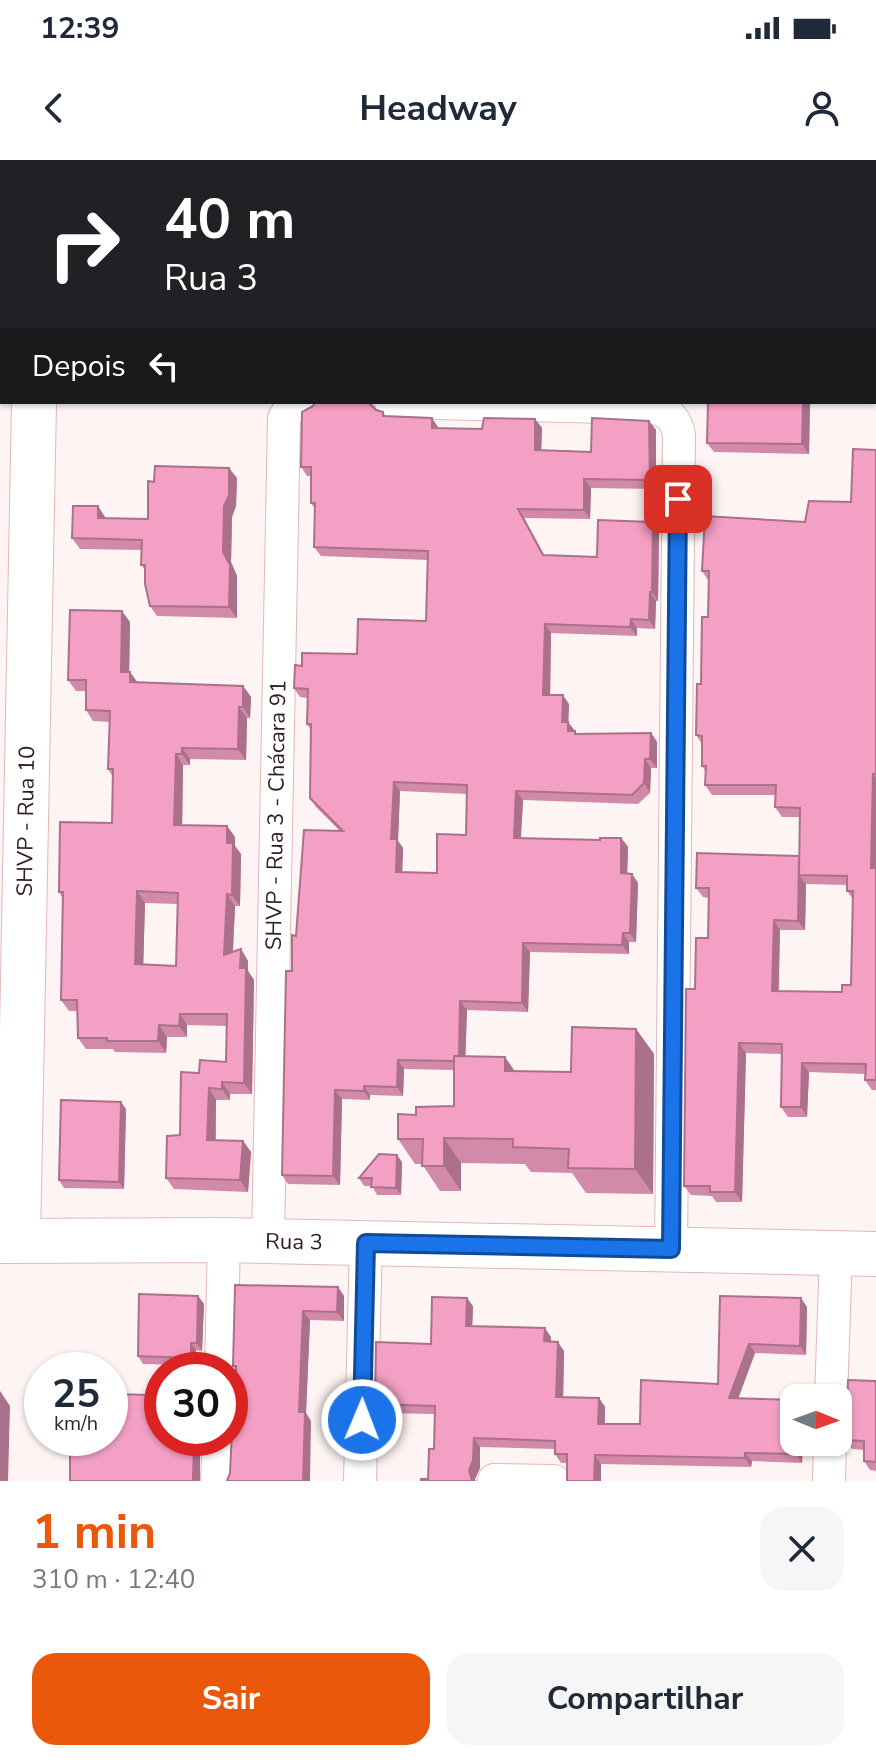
<!DOCTYPE html>
<html lang="pt">
<head>
<meta charset="utf-8">
<style>
  :root { --surface:#fff; --page:#f6f6f7; --text:#1f2937; --muted:#747a83; --accent:#ea580c }
  body { margin:0; font-family:"Nunito Sans",sans-serif; background:var(--page); color:var(--text); height:100vh; display:flex; flex-direction:column; font-size:30px; white-space:nowrap }
  * { box-sizing:border-box; margin:0 }
  p { font-size:26px; color:var(--muted) }
  .icon { flex:none; width:44px; height:44px; fill:none; stroke:currentColor; stroke-width:2; stroke-linecap:round; stroke-linejoin:round }
  .map { position:relative; height:1321px; overflow:hidden }
  .panel { display:flex; flex-direction:column; background:var(--surface); flex:1 }
  .panel>* { flex:none }
  .guide { position:absolute; left:0px; top:0px; width:876px; height:244px; box-shadow:0 2px 6px #0004; background:#202124; color:#fff; overflow:hidden }
  .needle { width:52px; rotate:91deg }
  .tools { position:absolute; left:780px; top:1224px; display:grid; gap:16px }
  .tools a { display:grid; place-items:center; width:72px; height:72px; border-radius:16px; background:var(--surface); box-shadow:0 2px 6px #0004; font-size:40px }
  .speed { position:absolute; left:24px; top:1192px; display:flex; gap:16px; font-size:40px; font-weight:700; text-align:center }
  .speed>* { display:grid; place-content:center; width:104px; height:104px; border-radius:50%; background:var(--surface); box-shadow:0 2px 6px #0004; line-height:1 }
  .speed small { font-size:20px; font-weight:400 }
  .speed .limit { border:12px solid #d22; background:#fff; color:#111 }
  .pin { position:absolute; display:grid; place-items:center; width:68px; height:68px; color:#fff; margin:-34px; border-radius:16px; box-shadow:0 4px 12px #0006 }
  .me { position:absolute; width:88px; margin:-44px; rotate:1deg; stroke-linejoin:round; filter:drop-shadow(0 0 6px #0008) }
  .turn { display:flex; align-items:center; gap:28px; height:168px; padding:0 32px; font-size:36px }
  .turn .icon { width:104px; height:104px; stroke-width:2.5 }
  .turn b { display:block; font-size:56px; line-height:68px }
  .then { display:flex; align-items:center; height:76px; padding:0 32px; background:#0003; gap:16px; font-size:30px }
  .round { display:grid; place-items:center; flex:none; width:84px; height:84px; border-radius:24px; background:var(--page) }
  .summary { display:flex; align-items:center; justify-content:space-between; height:136px; padding:0 32px }
  h1 { font-size:48px; font-weight:700; line-height:60px; color:var(--accent) }
  .button { display:flex; gap:16px; margin-top:auto; padding:16px 32px }
  .button a { flex:1; height:92px; border-radius:24px; background:var(--accent); color:#fff; font-size:32px; font-weight:700; line-height:92px; text-align:center }
  .button a+a { background:var(--page); color:var(--text) }
  .status { display:flex; justify-content:space-between; align-items:center; height:56px; padding:0 40px; background:var(--surface); direction:ltr }
  .status svg { height:22px; fill:currentColor }
  header { display:flex; justify-content:space-between; align-items:center; height:104px; padding:0 32px; background:var(--surface); font-size:36px; font-weight:700 }
  .map>svg:first-child { display:block }
  .lines { fill:none; stroke-linecap:round; stroke-linejoin:round }
  .street-casing { stroke:#e2b8b5; stroke-width:34 }
  .secondary-casing { stroke:#e2b8b5; stroke-width:46 }
  .street { stroke:#fff; stroke-width:32 }
  .secondary { stroke:#fff; stroke-width:44 }
  .wall { fill:#d28aa9; fill-rule:evenodd }
  .shaded-wall { fill:#ab708a }
  .building { fill:#f4a0c5; stroke:#ab708a; stroke-width:2; fill-rule:evenodd }
  .route-casing { stroke:#114b97; stroke-width:20 }
  .route { stroke:#1a73e8; stroke-width:14 }
  .labels { text-anchor:middle; stroke-width:8; stroke-linejoin:round; paint-order:stroke }
  .street-label { font-size:22px; fill:#2f1f1e; stroke:#fff }
</style>
</head>
<body>
<div class="status"><b>12:39</b><svg viewBox="0 0 49 12"><path d="M0 12V9h3v3zM5 12V6h3v6zM10 12V3h3v9zM15 12V0h3v12zM26 1h20v11H26zM47 4h2v5h-2z"/></svg></div>
<header><svg class="icon" aria-label="back" viewBox="0 0 24 24"><path d="M15 5l-7 7 7 7"/></svg>Headway<svg class="icon" aria-label="person" viewBox="0 0 24 24"><circle cx="12" cy="8" r="4"/><path d="M4 21q1-7 8-7t8 7"/></svg></header>
<div class="map">
<svg width="876" height="1321" viewBox="0 0 876 1321">
  <rect width="100%" height="100%" fill="#fdf4f3"/>
  <g class="lines">
    <g class="street-casing">
      <g id="street">
        <path d="M293 2V0"/>
        <path d="M691 2V0"/>
        <path d="M391 242 656 248C671 254 676 260 679 275L671 1089"/>
        <path d="M268 1080 284 258 291 247 306 242"/>
        <path d="M221 1210 224 1080"/>
        <path d="M831 1238 836 1092"/>
        <path d="M494 1320 554 1321"/>
        <path d="M217 1321 219 1278"/>
        <path d="M360 1321 366 1083"/>
        <path d="M829 1321 830 1282"/>
      </g>
    </g>
    <g class="secondary-casing">
      <g id="secondary">
        <path d="M39 2V0"/>
        <path d="M0 1081 224 1080 876 1094"/>
        <path d="M18 1081 34 242"/>
      </g>
    </g>
    <use href="#street" class="street"/>
    <use href="#secondary" class="secondary"/>
  </g>
  <g class="wall">
    <path d="M342 0H429V2H343Z"/>
    <rect x="736" y="0" width="70" height="2"/>
    <path d="M315 242H372L374 248 383 252 386 256 438 267V268L482 269 535 259 542 268 541 290 591 292 649 261 656 270V329L591 328 590 359 524 358 544 395 597 397 653 362 659 371 658 441H656L655 469 637 468V476L551 473 550 535 569 544 568 562 577 574 651 573 657 582V608H651L650 633 638 644 523 640 521 679 600 680 621 678 628 687 627 714H632L638 723 636 782H629V794L530 792 528 852 467 850 465 896 515 911 571 912 636 869 654 894 653 1034 586 1033 572 1013 531 1012 525 1004 461 1003V1031H440L422 1004H415L398 979 416 955 454 946V910L404 909 403 936 370 935V940L342 939 340 1025 288 1024 282 1015 292 811 296 776 340 671 316 647 310 638 311 570 307 564V538L300 537 294 528 302 506 357 494 426 461 428 400 321 396 314 387 315 349 311 343V316H307L301 307 313 246ZM400 631 467 634 466 675 437 713 402 712 403 688 398 681Z"/>
    <path d="M708 242H810L809 294 714 292 707 283Z"/>
    <path d="M876 290V930H872L865 920V914L809 912 807 957H788L781 947 782 894 746 893 742 1042H716L712 1036 691 1035 684 1026 695 829 708 778V738L703 737 696 728 800 696V657H782L775 647V635H712L705 625 706 612 702 606V584L696 575 708 457V420L702 411 805 362 851 342ZM806 724 847 725V731L853 739 851 825 842 832 779 831 780 770H805Z"/>
    <path d="M237 318 236 346 232 357 231 402 237 416V458L157 456 150 446 145 410 141 405 142 390 80 389 72 378 98 346 105 358 148 359Z"/>
    <path d="M130 462 129 512 137 522 243 526 251 537 250 558H247L246 600 190 599V605H183L182 665 227 666 235 677V686L241 694 240 746H235L233 792 241 789 248 801V811L254 820 252 934H230V940H216V980L243 981 251 992 248 1032 174 1029 166 1018 199 913 226 902 227 866 187 865V877H167L166 893 115 892 113 889H86L78 878 77 851H69L61 840 63 739 59 732 112 663 113 617 108 609 110 562 93 561 86 550V531H76L68 520ZM145 743 178 744 176 806 143 805Z"/>
    <path d="M126 949 124 1029 64 1028 59 1020Z"/>
    <path d="M402 1002 401 1035H377L372 1026H364L359 1018Z"/>
    <path d="M235 1125 338 1127 344 1136V1161L310 1160 306 1253 311 1261 230 1313 235 1257 236 1210 233 1206Z"/>
    <path d="M198 1136 204 1144 202 1191 196 1190V1205L143 1204 138 1196Z"/>
    <path d="M720 1136 807 1147 806 1195 755 1193 738 1239 794 1282H803L802 1303 752 1301 751 1307 601 1304V1321H567V1303H561L555 1294V1289L480 1287V1308L475 1319H428L434 1289 435 1254 381 1253 375 1244 431 1184 473 1146 472 1166 551 1177V1182L564 1191 563 1238H599L605 1247V1264H640L718 1224Z"/>
    <path d="M876 1221V1311L870 1310 864 1301V1290L852 1289 846 1280Z"/>
  </g>
  <g class="shaded-wall">
    <path d="M609 0H621L620 2H609Z"/>
    <path d="M803 242H810L809 294 802 284Z"/>
    <path d="M432 258 438 267V277L432 268Z"/>
    <path d="M535 259 542 268 541 299 535 290Z"/>
    <path d="M649 261 656 270V329L650 320Z"/>
    <path d="M229 308 237 318 236 346 232 357 231 402 237 416V458L229 447 223 392 224 346Z"/>
    <path d="M584 319 591 328 590 359 584 350Z"/>
    <path d="M98 346 105 357V369L98 358Z"/>
    <path d="M518 349 524 358 549 404 543 395Z"/>
    <path d="M653 362 659 371 658 441 652 432Z"/>
    <path d="M650 432 656 441 655 469 649 460Z"/>
    <path d="M122 451 130 462 129 523 121 512Z"/>
    <path d="M631 459 637 468V476L630 467Z"/>
    <path d="M545 464 551 473 550 544 543 535Z"/>
    <path d="M130 512 138 523 130 522Z"/>
    <path d="M243 526 251 537 250 558 243 547Z"/>
    <path d="M563 535 569 544 568 571 562 562Z"/>
    <path d="M239 547 247 558 246 600 238 589Z"/>
    <path d="M568 562 575 571H568Z"/>
    <path d="M651 573 657 582V608L650 599Z"/>
    <path d="M182 588 190 599V605L182 594Z"/>
    <path d="M176 594 183 605 182 676 174 665Z"/>
    <path d="M645 599 651 608 650 633 644 623Z"/>
    <path d="M873 614 876 618V715L871 708Z"/>
    <path d="M394 622 400 631 398 681 403 688 402 721 396 712 391 679Z"/>
    <path d="M516 631 523 640 520 687 514 678Z"/>
    <path d="M227 666 235 677V686L241 694 240 746 232 735 227 683Z"/>
    <path d="M621 678 628 687 627 722 621 713Z"/>
    <path d="M799 696V715L806 724 805 770 798 761Z"/>
    <path d="M632 714 638 723 636 782 630 773Z"/>
    <path d="M137 731 145 743 143 816 135 804Z"/>
    <path d="M227 734 235 746 232 807 224 795Z"/>
    <path d="M774 760 780 770 778 840 772 831Z"/>
    <path d="M623 773 629 782V794L622 785Z"/>
    <path d="M523 783 530 792 528 852 522 843Z"/>
    <path d="M241 789 248 801V811L254 820 252 934 244 923Z"/>
    <path d="M460 841 467 850 465 910 459 901Z"/>
    <path d="M180 854 187 865V877L179 866Z"/>
    <path d="M159 865 167 877 166 893 158 881Z"/>
    <path d="M636 869 654 894 653 1034 635 1009Z"/>
    <path d="M739 883 746 893 742 1042 735 1032Z"/>
    <path d="M505 897 523 923 505 911Z"/>
    <path d="M398 900 404 909 403 936 397 927Z"/>
    <path d="M802 903 809 912 807 957 801 947Z"/>
    <path d="M222 922 230 934V940L222 929Z"/>
    <path d="M364 926 370 935V940L364 931Z"/>
    <path d="M209 928 216 940 215 991 207 980Z"/>
    <path d="M335 930 342 939 340 1025 333 1016Z"/>
    <path d="M121 942 126 949 124 1029 119 1022Z"/>
    <path d="M444 978 461 1003V1031L444 1006Z"/>
    <path d="M243 981 251 992 248 1032 240 1020Z"/>
    <path d="M397 995 402 1002 401 1035 396 1028Z"/>
    <path d="M338 1127 344 1136V1161L337 1152Z"/>
    <path d="M198 1136 204 1144 202 1191 197 1183Z"/>
    <path d="M467 1138 473 1146 472 1175 466 1166Z"/>
    <path d="M801 1138 807 1147 806 1195 800 1186Z"/>
    <path d="M303 1151 310 1160 306 1253 311 1261 310 1321H303L299 1252Z"/>
    <path d="M545 1168 551 1177V1190L544 1181Z"/>
    <path d="M558 1182 564 1191 563 1246 556 1237Z"/>
    <path d="M191 1183 196 1190V1205L191 1198Z"/>
    <path d="M749 1184 755 1193 735 1247 729 1238Z"/>
    <path d="M0 1231 10 1246 8 1321H0Z"/>
    <path d="M599 1238 605 1247 604 1272 598 1264Z"/>
    <path d="M194 1278H200V1321H194L193 1320Z"/>
    <path d="M474 1278 480 1287V1308L475 1319 476 1321H472L469 1310Z"/>
    <path d="M796 1282H803L802 1303 796 1294Z"/>
    <path d="M745 1293 752 1301 751 1307 745 1298Z"/>
    <path d="M595 1295 601 1304V1321H594Z"/>
  </g>
  <g class="building">
    <path d="M82 0H118L116 2H82Z"/>
    <rect x="140" y="0" width="104" height="2"/>
    <rect x="463" y="0" width="20" height="2"/>
    <rect x="562" y="0" width="47" height="2"/>
    <rect x="736" y="0" width="40" height="2"/>
    <rect x="874" y="3" width="2" height="219"/>
    <path d="M315 242H368L376 250 383 252V256L432 258V268L482 269 484 258 535 259V290L591 292 592 258 649 261 650 320 584 319V350L518 349 543 395 597 397 598 360 653 362 652 432H650L649 460 631 459 630 467 545 464 543 535H563L562 562H568V571H575V574L651 573 650 599H645L644 623 632 635 516 631 514 678 600 680V678H621V713L632 714 630 773H623L622 785 523 783 522 843 460 841 459 896H454V901L398 900 397 927 364 926V931L335 930 333 1016 282 1015 286 811H292V775L296 776 304 670 343 671 310 638 311 564H307L308 529 294 528 295 505 302 506V493L357 494 358 459 426 461 428 391 314 387 315 343H311V307H301L302 252 313 246ZM394 622 467 625 466 675 437 674V713L396 712 397 679H391Z"/>
    <path d="M708 242H803L802 284 707 283Z"/>
    <path d="M853 289 876 290V614H873L871 708H876V920H865L866 904 802 903 801 947H781L782 884 739 883 735 1032H710V1026H684L686 829H695L696 778H708L709 728H696L697 693 799 696 798 761 774 760 772 831 842 832V825H851L853 731H847V716L799 715 800 648 775 647 776 625H705L706 606H702V576L696 575 697 524H701L702 457H708L709 411H702L705 356 805 362 809 341 851 342Z"/>
    <path d="M155 306 229 308V335L224 346 223 392 230 405 229 447 150 446 145 424V405H141L142 380 72 378 73 346H98V358L148 359V321L154 322Z"/>
    <path d="M70 450 122 451 121 512H130V522L243 526V547H239L238 589 182 588V594H176L174 665 227 666V683H233L232 735 227 734 224 795 241 789 240 808H246L244 923 222 922V929L209 928 207 980 243 981 240 1020 166 1018 167 976 180 975 181 912 199 913 200 900 226 902 227 854H180L179 866 159 865 158 881H107V878H78L77 840H61L63 732H59L60 662 112 663 113 609H108L110 551 86 550V520H68ZM137 731 178 733 176 806 135 804Z"/>
    <path d="M572 867 636 869 635 1009 568 1008 569 989 513 987V979L444 978V1006H422L423 979H398V954L416 955V947L454 946V896L505 897V911L571 912Z"/>
    <path d="M61 940 121 942 119 1022 59 1020Z"/>
    <path d="M379 994 397 995 396 1028 371 1027 372 1018H359Z"/>
    <path d="M235 1125 338 1127 337 1152 303 1151 299 1252H305L303 1321H227L230 1313 232 1270 230 1266V1257H235L236 1206H233Z"/>
    <path d="M139 1134 198 1136 197 1183H191V1198L138 1196Z"/>
    <path d="M720 1136 801 1138 800 1186 749 1184 729 1238 794 1240V1282H796V1294L745 1293V1298L595 1295 594 1321H567V1294H555V1281L474 1278 473 1300 469 1310 472 1321H421V1319H428L429 1289H434L435 1246 375 1244 376 1182 431 1184 432 1137 467 1138 466 1166 545 1168 544 1181 558 1182 556 1237 599 1238 598 1264H640L641 1220 718 1224Z"/>
    <path d="M848 1220 876 1221V1302L864 1301V1281L846 1280Z"/>
    <path d="M110 1234 152 1235V1243L162 1244V1278H194L193 1320 195 1321H70V1278H110Z"/>
  </g>
  <g class="lines">
    <g class="route-casing">
      <path id="route" d="M362 1260 366 1083 671 1089 678 339"/>
    </g>
    <use href="#route" class="route"/>
  </g>
  <g class="labels">
    <g class="street-label">
      <text transform="translate(275 655) rotate(-89)" y="8">SHVP - Rua 3 - Chácara 91</text>
      <text transform="translate(25 661) rotate(-89)" y="8">SHVP - Rua 10</text>
      <text transform="translate(294 1081) rotate(1)" y="8">Rua 3</text>
    </g>
  </g>
</svg>
<div class="tools">
<a><svg class="needle" viewBox="-14 -14 28 28"><path d="M0-13l5 13h-10z" fill="#e53935"/><path d="M0 13l5-13h-10z" fill="#747a83"/></svg></a>
</div>
<div class="speed"><div>25<small>km/h</small></div><div class="limit">30</div></div>
<div class="pin" style="left:678px;top:339px;background:#d93025"><svg class="icon" aria-label="arrive" viewBox="0 0 24 24"><path d="M6 21V4h12l-3 4 3 4H6"/></svg></div>
<svg class="me" style="left:362px;top:1260px" viewBox="-20 -20 40 40"><circle r="17" fill="#1a73e8" stroke="#fff" stroke-width="3"/><path d="M0-11L8 9 0 5-8 9z" fill="#fff"/></svg>
<div class="guide">
<div class="turn"><svg class="icon" aria-label="right" viewBox="0 0 24 24"><path d="M7 20v-9h11M14 6l5 5-5 5"/></svg><div><b>40 m</b>Rua 3</div></div>
<div class="then">Depois<svg class="icon" aria-label="left" viewBox="0 0 24 24"><path d="M17 20v-9H6M10 6l-5 5 5 5"/></svg></div>
</div>
</div>
<section class="panel">
<div class="summary"><div><h1>1 min</h1><p>310 m · 12:40</p></div><a class="round"><svg class="icon" aria-label="close" viewBox="0 0 24 24"><path d="M6 6l12 12M18 6L6 18"/></svg></a></div>
<div class="button"><a>Sair</a><a>Compartilhar</a></div>
</section>
</body>
</html>
